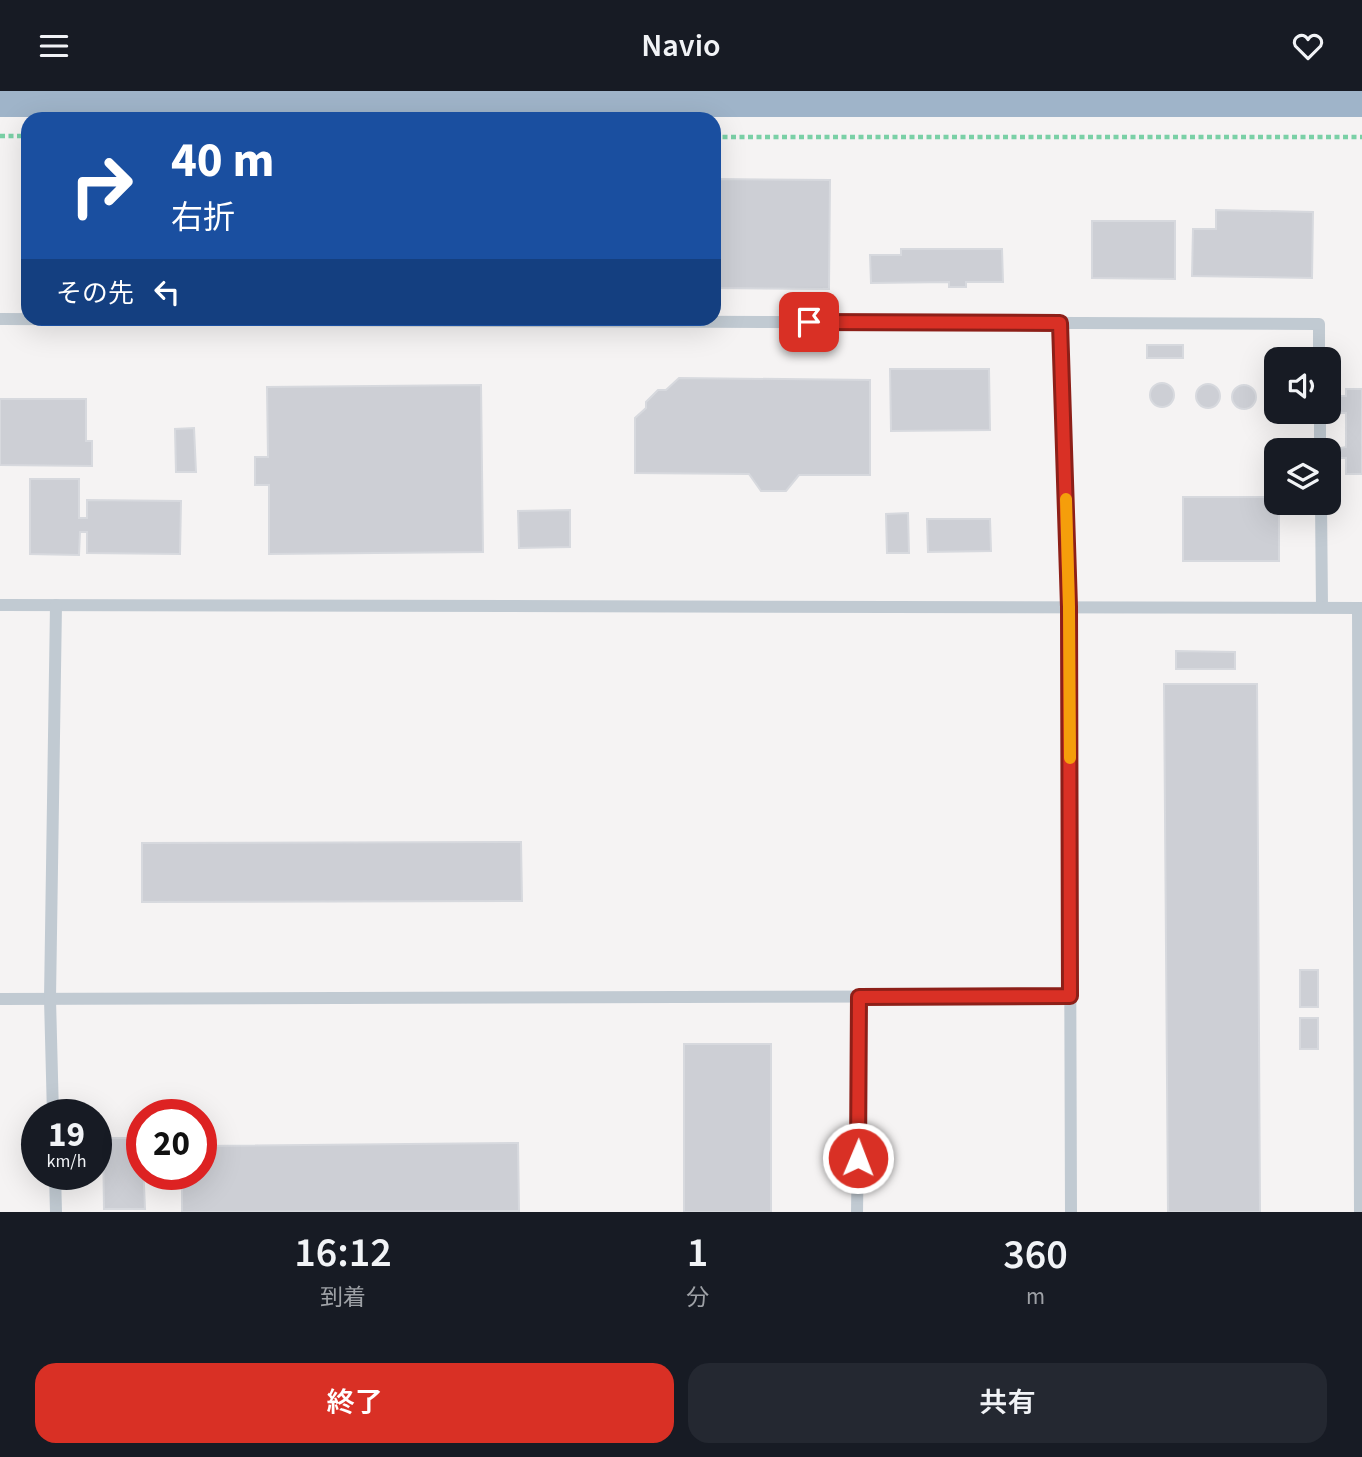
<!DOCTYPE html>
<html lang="ja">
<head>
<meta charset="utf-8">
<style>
  :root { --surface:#171b24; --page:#242831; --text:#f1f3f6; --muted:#9ea1a6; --accent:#d93025 }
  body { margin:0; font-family:"Source Sans 3","Noto Sans JP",sans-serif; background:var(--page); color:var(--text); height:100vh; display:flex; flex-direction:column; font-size:26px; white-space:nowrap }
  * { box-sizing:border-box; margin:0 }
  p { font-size:23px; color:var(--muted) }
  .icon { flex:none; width:38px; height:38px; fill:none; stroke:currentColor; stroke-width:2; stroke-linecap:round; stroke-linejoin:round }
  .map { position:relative; height:1121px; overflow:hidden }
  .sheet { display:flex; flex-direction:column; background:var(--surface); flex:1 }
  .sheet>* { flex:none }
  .guide { position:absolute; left:21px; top:21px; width:700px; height:214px; border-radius:21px; box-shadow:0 7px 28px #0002; background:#1a4fa0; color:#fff; overflow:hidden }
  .fabs { position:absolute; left:1264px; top:256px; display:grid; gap:14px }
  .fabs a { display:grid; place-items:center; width:77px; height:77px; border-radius:14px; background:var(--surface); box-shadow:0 7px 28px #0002; font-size:35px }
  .speed { position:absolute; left:21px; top:1008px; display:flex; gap:14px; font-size:35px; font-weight:700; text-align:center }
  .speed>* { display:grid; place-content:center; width:91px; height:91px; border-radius:50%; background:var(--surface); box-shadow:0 7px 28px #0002; line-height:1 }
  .speed small { font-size:18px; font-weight:400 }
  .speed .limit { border:10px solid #d22; background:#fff; color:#111 }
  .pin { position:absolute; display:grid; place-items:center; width:60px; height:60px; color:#fff; margin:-30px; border-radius:14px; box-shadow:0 4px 10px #0006 }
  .me { position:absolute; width:77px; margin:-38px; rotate:1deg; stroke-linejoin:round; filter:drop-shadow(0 0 5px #0008) }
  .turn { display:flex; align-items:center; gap:24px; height:147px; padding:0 35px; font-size:32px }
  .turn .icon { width:91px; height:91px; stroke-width:2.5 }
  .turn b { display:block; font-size:49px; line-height:60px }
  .then { display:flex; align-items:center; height:66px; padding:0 35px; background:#0003; gap:14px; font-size:26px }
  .eta { display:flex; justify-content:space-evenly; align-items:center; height:119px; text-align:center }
  .eta b { font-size:42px; font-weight:600; line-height:49px }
  .action { display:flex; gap:14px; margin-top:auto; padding:14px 35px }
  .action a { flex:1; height:80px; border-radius:21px; background:var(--accent); color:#fff; font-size:28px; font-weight:600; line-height:80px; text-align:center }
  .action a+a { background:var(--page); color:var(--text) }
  header { display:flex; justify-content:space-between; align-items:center; height:91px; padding:0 35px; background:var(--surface); font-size:32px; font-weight:600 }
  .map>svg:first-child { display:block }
  .building { fill:#cdcfd5; stroke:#d7d9de; stroke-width:2 }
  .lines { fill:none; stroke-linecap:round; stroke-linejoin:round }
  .path { stroke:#7ad0a6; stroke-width:4.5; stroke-dasharray:5 3.5; stroke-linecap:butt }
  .service { stroke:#c1cad2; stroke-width:12 }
  .trunk { stroke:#9fb4c9; stroke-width:38 }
  .route-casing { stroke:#8d1f18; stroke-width:18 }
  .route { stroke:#d93025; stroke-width:12 }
  .slow { stroke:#f59e0b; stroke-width:12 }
</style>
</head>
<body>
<header><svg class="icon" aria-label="menu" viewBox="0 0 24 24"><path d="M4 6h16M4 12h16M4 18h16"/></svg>Navio<svg class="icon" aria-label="heart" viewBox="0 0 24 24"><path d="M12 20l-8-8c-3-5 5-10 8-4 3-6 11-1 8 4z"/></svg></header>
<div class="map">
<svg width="1362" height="1121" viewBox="0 0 1362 1121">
  <rect width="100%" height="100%" fill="#f5f3f3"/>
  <g class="building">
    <path d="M714 88 830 89 829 198 714 197Z"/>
    <path d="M1216 119 1313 121 1312 187 1192 185 1193 138H1216Z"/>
    <path d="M1092 130H1175V188L1092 187Z"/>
    <path d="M901 158H1002L1003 191H966V196H949V191L871 192 870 164H901Z"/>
    <rect x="1147" y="254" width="36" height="13"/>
    <path d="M890 278H989L990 339 891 340Z"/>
    <path d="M679 287 870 289V384H799L786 400H761L749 383 635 382V327L646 317V311L658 299H666Z"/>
    <circle cx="1162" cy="304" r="12"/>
    <circle cx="1208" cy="305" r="12"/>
    <circle cx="1244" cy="306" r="12"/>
    <path d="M481 294 483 461 269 463V394H255V366H268L267 296Z"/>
    <path d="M1274 294H1276V316L1269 310 1268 304Z"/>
    <path d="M1346 298H1362V383H1346V367H1340V357L1346 356V322H1340V305H1346Z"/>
    <path d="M0 308H86V350H92V375L0 374Z"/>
    <path d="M194 337 196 381H176L175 338Z"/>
    <path d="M30 388H79V427H87V409L181 410 180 463 87 462V441H80L79 464 30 463Z"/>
    <path d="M1183 406H1276V411H1279V470H1183Z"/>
    <path d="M570 419V456L519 457 518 420Z"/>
    <path d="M908 422 909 462H887L886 423Z"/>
    <path d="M927 428H990L991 460 928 461Z"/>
    <path d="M1176 560 1235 561V578H1176Z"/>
    <path d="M1164 593H1257L1260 1121H1168Z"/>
    <path d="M521 751 522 810 142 811V752Z"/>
    <rect x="1300" y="879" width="18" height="37"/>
    <rect x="1300" y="927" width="18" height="31"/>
    <rect x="684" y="953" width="87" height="168"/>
    <path d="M103 1047H142L145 1118H104Z"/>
    <path d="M518 1052 519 1120 182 1121V1083H201V1055Z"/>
  </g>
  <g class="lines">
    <g class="path">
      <path d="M0 45H28"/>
      <path d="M714 46H1362"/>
    </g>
    <g class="service">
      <path d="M0 228 1319 233V268"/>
      <path d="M1060 232 1069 516 1071 1121"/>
      <path d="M1320 320V359"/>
      <path d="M1321 411 1322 516"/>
      <path d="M0 514 1362 517"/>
      <path d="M1358 517 1360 1121"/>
      <path d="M0 908 1070 905"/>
      <path d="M53 1024 50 908 56 514"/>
      <path d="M55 1083 56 1121"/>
      <path d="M857 1121 860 906"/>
    </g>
    <path class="trunk" d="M0 7H1362"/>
  </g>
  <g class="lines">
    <g class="route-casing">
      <path id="route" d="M809 231 1060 232 1069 516 1070 905 859 906 858 1067"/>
    </g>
    <use href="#route" class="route"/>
    <path class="slow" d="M1066 408 1069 516 1070 667"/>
  </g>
</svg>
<div class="fabs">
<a><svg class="icon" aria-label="sound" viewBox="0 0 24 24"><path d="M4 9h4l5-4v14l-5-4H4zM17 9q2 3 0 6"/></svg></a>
<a><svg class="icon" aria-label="layers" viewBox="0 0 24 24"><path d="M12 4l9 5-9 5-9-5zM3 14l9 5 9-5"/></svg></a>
</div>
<div class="speed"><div>19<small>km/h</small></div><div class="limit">20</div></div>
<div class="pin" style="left:809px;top:231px;background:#d93025"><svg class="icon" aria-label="arrive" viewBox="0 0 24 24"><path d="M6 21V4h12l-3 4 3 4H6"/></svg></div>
<svg class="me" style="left:858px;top:1067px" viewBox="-20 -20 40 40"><circle r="17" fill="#d93025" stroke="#fff" stroke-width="3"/><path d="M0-11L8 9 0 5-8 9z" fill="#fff"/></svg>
<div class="guide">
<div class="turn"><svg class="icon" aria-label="right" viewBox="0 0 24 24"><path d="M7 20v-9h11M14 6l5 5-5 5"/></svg><div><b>40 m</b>右折</div></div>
<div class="then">その先<svg class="icon" aria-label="left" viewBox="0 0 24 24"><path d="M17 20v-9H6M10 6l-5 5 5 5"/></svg></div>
</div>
</div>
<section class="sheet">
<div class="eta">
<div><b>16:12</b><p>到着</p></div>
<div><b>1</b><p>分</p></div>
<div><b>360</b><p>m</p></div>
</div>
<div class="action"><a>終了</a><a>共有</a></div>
</section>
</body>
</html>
